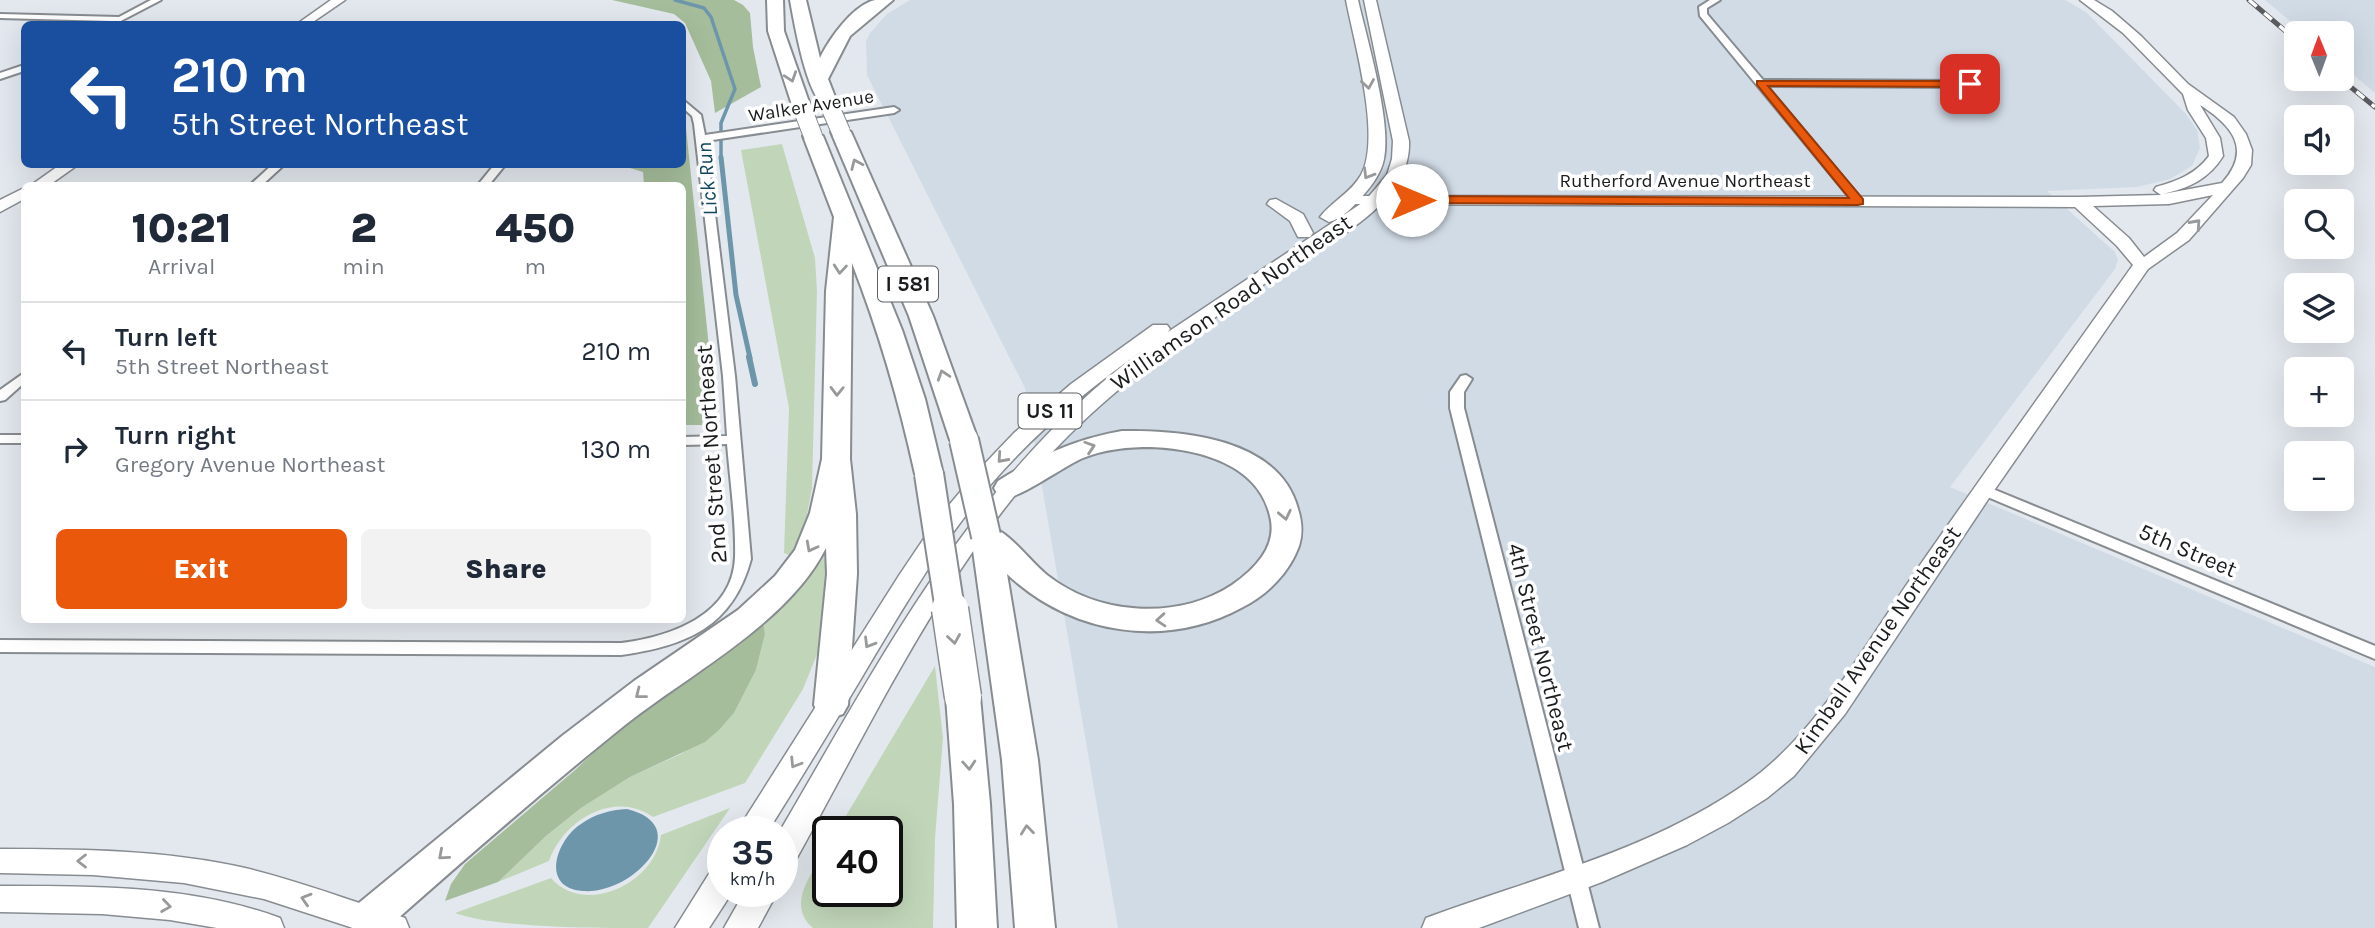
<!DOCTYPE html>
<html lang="en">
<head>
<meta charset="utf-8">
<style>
  :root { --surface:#fff; --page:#f2f2f3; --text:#1f2937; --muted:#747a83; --line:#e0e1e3; --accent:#ea580c }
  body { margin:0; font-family:Karla,sans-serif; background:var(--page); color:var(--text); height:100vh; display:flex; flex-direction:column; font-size:26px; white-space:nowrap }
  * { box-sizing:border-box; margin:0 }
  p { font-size:23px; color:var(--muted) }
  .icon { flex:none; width:38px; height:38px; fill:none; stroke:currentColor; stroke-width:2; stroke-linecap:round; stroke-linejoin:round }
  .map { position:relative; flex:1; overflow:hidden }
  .drawer { position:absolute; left:21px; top:182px; width:665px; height:441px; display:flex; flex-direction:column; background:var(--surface); border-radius:10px; box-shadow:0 7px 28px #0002 }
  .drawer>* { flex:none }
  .guide { position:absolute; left:21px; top:21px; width:665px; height:147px; border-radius:10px; box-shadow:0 7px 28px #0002; background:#1a4fa0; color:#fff; overflow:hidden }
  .needle { width:46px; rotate:359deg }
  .fabs { position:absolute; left:2284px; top:21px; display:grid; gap:14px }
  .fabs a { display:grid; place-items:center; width:70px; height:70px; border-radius:10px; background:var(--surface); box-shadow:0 7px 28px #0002; font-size:35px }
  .speed { position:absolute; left:707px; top:816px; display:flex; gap:14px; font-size:35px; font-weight:700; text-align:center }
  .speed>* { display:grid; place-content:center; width:91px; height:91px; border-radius:50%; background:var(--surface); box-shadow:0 7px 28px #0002; line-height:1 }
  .speed small { font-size:18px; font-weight:400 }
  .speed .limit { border:4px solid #111; border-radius:10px; background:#fff; color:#111 }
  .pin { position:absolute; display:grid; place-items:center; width:60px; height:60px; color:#fff; margin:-30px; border-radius:14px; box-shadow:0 4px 10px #0006 }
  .me { position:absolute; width:77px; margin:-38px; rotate:90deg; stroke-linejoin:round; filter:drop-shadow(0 0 5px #0008) }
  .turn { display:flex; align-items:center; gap:24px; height:147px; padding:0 35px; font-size:32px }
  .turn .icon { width:91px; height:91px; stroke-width:2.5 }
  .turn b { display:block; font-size:49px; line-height:60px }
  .eta { display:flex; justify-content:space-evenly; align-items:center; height:119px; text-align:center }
  .eta b { font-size:42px; font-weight:800; line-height:49px }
  .action { display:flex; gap:14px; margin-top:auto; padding:14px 35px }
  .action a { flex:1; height:80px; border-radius:10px; background:var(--accent); color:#fff; font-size:28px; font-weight:800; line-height:80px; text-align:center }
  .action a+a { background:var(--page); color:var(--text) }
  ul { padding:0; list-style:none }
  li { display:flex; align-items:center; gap:21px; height:98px; padding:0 35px; border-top:2px solid var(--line) }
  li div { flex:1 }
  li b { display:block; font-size:26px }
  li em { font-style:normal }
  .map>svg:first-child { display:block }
  .built { fill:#d1dbe6 }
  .green { fill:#c1d6b9 }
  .forest { fill:#a5bd9b }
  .water { fill:#6e96ab }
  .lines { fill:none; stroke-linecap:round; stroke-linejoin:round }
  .stream-far2 { stroke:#6e96ab; stroke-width:3.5 }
  .stream-far1 { stroke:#6e96ab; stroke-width:5 }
  .stream { stroke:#6e96ab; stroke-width:6 }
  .street-casing { stroke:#878c91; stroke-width:4 }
  .secondary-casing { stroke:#878c91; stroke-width:3 }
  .primary-casing { stroke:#878c91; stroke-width:3 }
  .highway-casing { stroke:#878c91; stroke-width:4 }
  .street { fill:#fff; fill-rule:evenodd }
  .secondary { fill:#fff; fill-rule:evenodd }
  .primary { fill:#fff; fill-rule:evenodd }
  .highway { fill:#fff; fill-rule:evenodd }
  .rail-casing { stroke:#5a5c60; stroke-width:5 }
  .rail { stroke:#fff; stroke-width:3.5; stroke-dasharray:10; stroke-linecap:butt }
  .highway-bridge-far2-casing { stroke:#878c91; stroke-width:20; stroke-linecap:butt }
  .highway-bridge-far1-casing { stroke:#878c91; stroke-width:32; stroke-linecap:butt }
  .highway-bridge-casing { stroke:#878c91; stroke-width:39; stroke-linecap:butt }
  .highway-bridge-far2 { stroke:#fff; stroke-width:18 }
  .highway-bridge-far1 { stroke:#fff; stroke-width:28 }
  .highway-bridge { stroke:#fff; stroke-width:36 }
  .oneway { stroke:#98999a }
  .route { fill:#ea580c; stroke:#983908; stroke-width:2 }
  .labels { text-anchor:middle; stroke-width:7; stroke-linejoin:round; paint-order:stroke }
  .far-street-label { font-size:19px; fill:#1a1c1e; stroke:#fff }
  .far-water-label { font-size:21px; font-style:italic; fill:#11475f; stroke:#fff }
  .shield { fill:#fff; stroke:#5f6062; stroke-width:2 }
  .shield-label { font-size:21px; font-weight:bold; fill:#1a1c1e }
  .street-label { font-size:23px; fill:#1a1c1e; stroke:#fff }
</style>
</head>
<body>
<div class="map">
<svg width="2375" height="928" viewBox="0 0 2375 928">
  <rect width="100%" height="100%" fill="#e3e8ee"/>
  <g class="built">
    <path d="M910 0H2065L2086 12 2186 114 2197 130 2200 148 2192 166 2170 179 2137 187 2047 191 2115 252 2118 260 2115 269 1950 487 2375 667V928H1118L1025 388 867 75 866 41 870 33 887 14Z"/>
    <path d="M2265 0H2375V93L2342 65V33H2304Z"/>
  </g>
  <g class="green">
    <path d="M782 144 815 258 817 291 812 488 805 526 791 556 784 553 789 408 741 150Z"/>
    <path d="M833 542 829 625 803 689 745 783 653 817C613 789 563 821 549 861L498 882 546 836 581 808 630 777 681 754 720 729 734 713 756 670 765 634 763 621C792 598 815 575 833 542Z"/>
    <path d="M935 666 943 738 935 838 933 928H813C785 904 813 872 828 847V891H887V831H837Z"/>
    <path d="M730 808 648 928C600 928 494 928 455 913L551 878C585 917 656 883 661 835Z"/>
  </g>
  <g class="forest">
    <path d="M612 0H734L743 5 750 13 753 47 761 87 715 113 711 81 685 23 674 14Z"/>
    <path d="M683 128H686L711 366 702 425H683L682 186 644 185 643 172 620 165 682 164Z"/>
    <path d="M763 621 765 634 756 670 734 713 720 729 705 742 630 777 581 808 546 836 498 882 445 901 451 884 465 864 575 770 618 730Z"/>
  </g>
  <path class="water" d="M627 809C697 826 633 895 583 891 540 888 556 840 581 824 595 814 610 810 627 809Z"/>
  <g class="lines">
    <path class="stream-far2" d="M675 0 704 8 711 17 735 89 721 123V159"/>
    <path class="stream-far1" d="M721 157 736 295 750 358"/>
    <path class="stream" d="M749 357 755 384"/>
    <g class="street-casing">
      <g id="street">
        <path d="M151 0H161L115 24 111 21 0 18V14L119 17Z"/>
        <path d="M1710 0H1720L1707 8V14L1763 80 1970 81 1975 84 1970 87 1767 86 1863 201 1858 204 1854 203 1700 16 1699 7Z"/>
        <path d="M24 65V71L0 79V73Z"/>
        <path d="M682 99 701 115 705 135 894 107 899 110 894 113 706 141 735 376 751 559C733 627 686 646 621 655L0 652V640L621 643C669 637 733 616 735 557 736 520 730 481 727 444L682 445V437L727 436 723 376 694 124 692 116 682 107Z"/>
        <path d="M273 164H285L261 186H249Z"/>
        <path d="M495 164H506L488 186H477Z"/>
        <path d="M24 373V383L5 400 0 401V390Z"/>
        <path d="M1466 375 1472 379 1464 392V408L1599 928H1579L1450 408V392L1461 376Z"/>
        <rect x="0" y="435" width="24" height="8"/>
        <path d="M1983 485 2375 646V659L1978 493 1976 490 1978 487Z"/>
      </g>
    </g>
    <g class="secondary-casing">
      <g id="secondary">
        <path d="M331 0H345L310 24H297Z"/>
        <path d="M2080 0H2094L2112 11 2141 36 2188 84 2234 117 2246 134 2252 150 2251 165 2243 178 2189 240 2148 269 1991 495 1845 714 1794 776 1767 798 1728 823 1687 845 1602 882 1479 928H1422L1426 918C1534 878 1652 850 1748 782 1818 733 1869 638 1918 568 1989 466 2061 366 2133 265L2117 246 2075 207 1350 204 1342 199 1344 196 2079 197 2161 195 2154 190 2156 187C2177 181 2196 174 2209 156L2206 138 2188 110 2183 94 2123 33ZM2200 105C2233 126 2252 150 2222 183L2163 194C2189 188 2209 179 2223 156L2220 138ZM2213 195 2177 233 2144 257 2129 238 2093 206 2169 204Z"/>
        <path d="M61 164H79L48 186H30Z"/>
        <path d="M24 188V199L0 212V200Z"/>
        <path d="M0 849C82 849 165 850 245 868 296 880 345 899 394 914L405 918 409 928H353L264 899 184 883 93 875 0 873Z"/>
        <path d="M0 886C93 886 191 885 280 918L284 928H217L170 920 102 914 0 912Z"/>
      </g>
    </g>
    <g class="primary-casing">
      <g id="primary">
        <path d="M1346 0H1358C1367 39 1392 123 1384 159 1381 175 1369 189 1359 200 1351 209 1341 219 1329 222L1320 217C1332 201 1351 193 1361 175 1382 138 1354 42 1346 0Z"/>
        <path d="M1364 0H1376L1409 141C1412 206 1326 243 1279 274 1206 323 1132 372 1069 435 950 553 874 720 793 865L782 869V831H780C882 657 976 473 1143 350 1088 389 1036 432 992 483 941 542 902 610 862 677 831 729 800 780 768 831H737L900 574 935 522 975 474 1014 433 1071 384 1153 325H1167L1170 329 1168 332 1365 201 1387 175 1392 159 1393 141Z"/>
        <path d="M1276 199 1303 214 1313 233 1310 237H1298L1290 221 1267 204 1270 200Z"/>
        <path d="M723 865V891H733L709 928H675L712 869Z"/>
        <path d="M745 891H778L758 928H724Z"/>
      </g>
    </g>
    <g class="highway-casing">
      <g id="highway">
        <path d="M767 0H783L784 31 810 105 808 109H794L792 105 768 31Z"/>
        <path d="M790 0H806L820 58C829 39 853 5 875 0 881 0 888 0 893 0L850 36 828 79 837 102 835 106 828 108C807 102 794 21 790 0Z"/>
        <path d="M841 126 851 132 933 316 978 440 974 446 964 448 954 446 950 440 909 316 831 132Z"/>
        <path d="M813 130 823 136 902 330 925 399 943 474 939 480 929 483 919 480 915 474C899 401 879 332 852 263L850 459 856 514 857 574 848 705 843 714 831 718 819 714 814 705 827 574 826 548C788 623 691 673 625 725 544 790 465 859 387 928H352L348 920 354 907 562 736 634 681 738 610 775 576 795 550 810 513 822 459 826 291 834 217 803 136Z"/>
        <path d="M1122 431C1183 430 1279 438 1298 509 1302 522 1303 533 1299 546 1289 573 1268 594 1243 607 1165 650 1071 634 1007 574L1038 760 1055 928H1015L1002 760 971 536 975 529C983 527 989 525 996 529 1013 537 1031 562 1047 575 1098 615 1177 621 1232 585 1255 569 1278 546 1270 516 1258 464 1199 449 1151 447 1128 447 1105 449 1083 458 1066 465 1021 497 1008 497 1005 497 1001 495 998 495L994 488 998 481C1038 456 1076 439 1122 431Z"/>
        <path d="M963 684 975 688 980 697 990 804 997 928H957L954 804 946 697 951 688Z"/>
      </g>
    </g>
    <use href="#street" class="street"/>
    <use href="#secondary" class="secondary"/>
    <use href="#primary" class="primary"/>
    <use href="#highway" class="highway"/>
    <g class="rail-casing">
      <g id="rail">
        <path d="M2249 0 2296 40"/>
        <path d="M2341 79 2375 107"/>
      </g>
    </g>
    <use href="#rail" class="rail"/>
    <g class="highway-bridge-far2-casing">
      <g id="highway-bridge-far2">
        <path d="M828 102 841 132"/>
        <path d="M801 105 813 136"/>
      </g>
    </g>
    <g class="highway-bridge-far1-casing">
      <g id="highway-bridge-far1">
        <path d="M964 440 986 536"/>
        <path d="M929 474 950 610"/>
      </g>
    </g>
    <g class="highway-bridge-casing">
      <path id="highway-bridge" d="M950 609 963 697"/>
    </g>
    <use href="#highway-bridge-far2" class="highway-bridge-far2"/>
    <use href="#highway-bridge-far1" class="highway-bridge-far1"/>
    <use href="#highway-bridge" class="highway-bridge"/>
  </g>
  <defs><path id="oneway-chevron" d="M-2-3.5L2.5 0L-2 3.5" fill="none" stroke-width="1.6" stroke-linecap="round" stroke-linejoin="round" transform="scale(1.75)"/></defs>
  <g class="oneway">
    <use href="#oneway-chevron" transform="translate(791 77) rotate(71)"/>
    <use href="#oneway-chevron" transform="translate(1368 84) rotate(81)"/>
    <use href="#oneway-chevron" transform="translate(856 164) rotate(-114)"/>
    <use href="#oneway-chevron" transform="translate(1368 174) rotate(121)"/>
    <use href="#oneway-chevron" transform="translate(2196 224) rotate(-48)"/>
    <use href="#oneway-chevron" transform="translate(840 269) rotate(95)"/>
    <use href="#oneway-chevron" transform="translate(943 375) rotate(-108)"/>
    <use href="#oneway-chevron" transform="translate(837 391) rotate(91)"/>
    <use href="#oneway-chevron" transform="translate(1090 447) rotate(-18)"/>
    <use href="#oneway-chevron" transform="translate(1002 458) rotate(132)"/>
    <use href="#oneway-chevron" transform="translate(1285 515) rotate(78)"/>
    <use href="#oneway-chevron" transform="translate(811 547) rotate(118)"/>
    <use href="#oneway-chevron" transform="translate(1161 620) rotate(176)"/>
    <use href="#oneway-chevron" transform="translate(954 639) rotate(81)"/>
    <use href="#oneway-chevron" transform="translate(869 643) rotate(121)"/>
    <use href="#oneway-chevron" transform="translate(640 694) rotate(142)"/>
    <use href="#oneway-chevron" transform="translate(795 763) rotate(122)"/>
    <use href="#oneway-chevron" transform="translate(969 765) rotate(86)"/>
    <use href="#oneway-chevron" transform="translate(1027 830) rotate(-96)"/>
    <use href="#oneway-chevron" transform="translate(443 855) rotate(139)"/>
    <use href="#oneway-chevron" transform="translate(82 861) rotate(-180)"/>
    <use href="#oneway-chevron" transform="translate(306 899) rotate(-163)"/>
    <use href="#oneway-chevron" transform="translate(166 906) rotate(8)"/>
  </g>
  <path class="route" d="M1757 81H1970L1975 84 1970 87 1768 86 1863 199V204L1858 205 1412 203 1406 200 1412 196 1849 198 1757 85Z"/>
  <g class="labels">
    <g class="far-street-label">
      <text transform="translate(811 105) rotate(-9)" y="7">Walker Avenue</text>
      <text x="1685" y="187">Rutherford Avenue Northeast</text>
    </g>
    <g class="far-water-label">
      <text transform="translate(707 179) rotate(-95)" y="7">Lick Run</text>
    </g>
    <g class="shield">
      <rect x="878" y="266.5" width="60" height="35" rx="5"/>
      <rect x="1018.5" y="393.5" width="63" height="35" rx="5"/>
    </g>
    <g class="shield-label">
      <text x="908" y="291">I 581</text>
      <text x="1050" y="418">US 11</text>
    </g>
    <g class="street-label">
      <text transform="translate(1231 302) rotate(-35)" y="8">Williamson Road Northeast</text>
      <text transform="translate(711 454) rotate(-94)" y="8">2nd Street Northeast</text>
      <text transform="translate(2188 550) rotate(23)" y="8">5th Street</text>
      <text transform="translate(1877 640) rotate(-55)" y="8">Kimball Avenue Northeast</text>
      <text transform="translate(1541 647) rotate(76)" y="8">4th Street Northeast</text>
    </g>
  </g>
</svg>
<div class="fabs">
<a><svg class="needle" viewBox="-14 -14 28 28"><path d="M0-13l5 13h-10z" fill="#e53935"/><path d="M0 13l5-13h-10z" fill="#747a83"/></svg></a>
<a><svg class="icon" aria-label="sound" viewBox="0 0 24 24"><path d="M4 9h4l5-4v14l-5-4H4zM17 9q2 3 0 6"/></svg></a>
<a><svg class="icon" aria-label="search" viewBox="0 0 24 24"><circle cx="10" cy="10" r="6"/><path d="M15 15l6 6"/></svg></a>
<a><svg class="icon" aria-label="layers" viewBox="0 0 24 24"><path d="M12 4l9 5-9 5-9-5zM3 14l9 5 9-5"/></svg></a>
<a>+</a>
<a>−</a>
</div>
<div class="speed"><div>35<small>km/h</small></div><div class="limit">40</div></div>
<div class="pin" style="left:1970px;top:84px;background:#d93025"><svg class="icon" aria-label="arrive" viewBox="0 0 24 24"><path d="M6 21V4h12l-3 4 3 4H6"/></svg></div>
<svg class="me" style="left:1412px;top:200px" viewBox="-20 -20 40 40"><circle r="19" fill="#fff"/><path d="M0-13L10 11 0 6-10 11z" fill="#ea580c"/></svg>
<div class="guide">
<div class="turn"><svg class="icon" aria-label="left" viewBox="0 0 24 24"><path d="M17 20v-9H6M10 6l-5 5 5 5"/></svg><div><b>210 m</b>5th Street Northeast</div></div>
</div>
<section class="drawer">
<div class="eta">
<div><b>10:21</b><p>Arrival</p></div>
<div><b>2</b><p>min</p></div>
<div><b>450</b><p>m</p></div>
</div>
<ul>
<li><svg class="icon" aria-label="left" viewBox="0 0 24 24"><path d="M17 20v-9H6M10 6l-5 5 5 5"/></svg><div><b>Turn left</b><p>5th Street Northeast</p></div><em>210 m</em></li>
<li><svg class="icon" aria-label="right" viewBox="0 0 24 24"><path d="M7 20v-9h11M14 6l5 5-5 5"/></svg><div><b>Turn right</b><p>Gregory Avenue Northeast</p></div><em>130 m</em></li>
</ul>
<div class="action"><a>Exit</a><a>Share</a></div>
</section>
</div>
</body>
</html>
